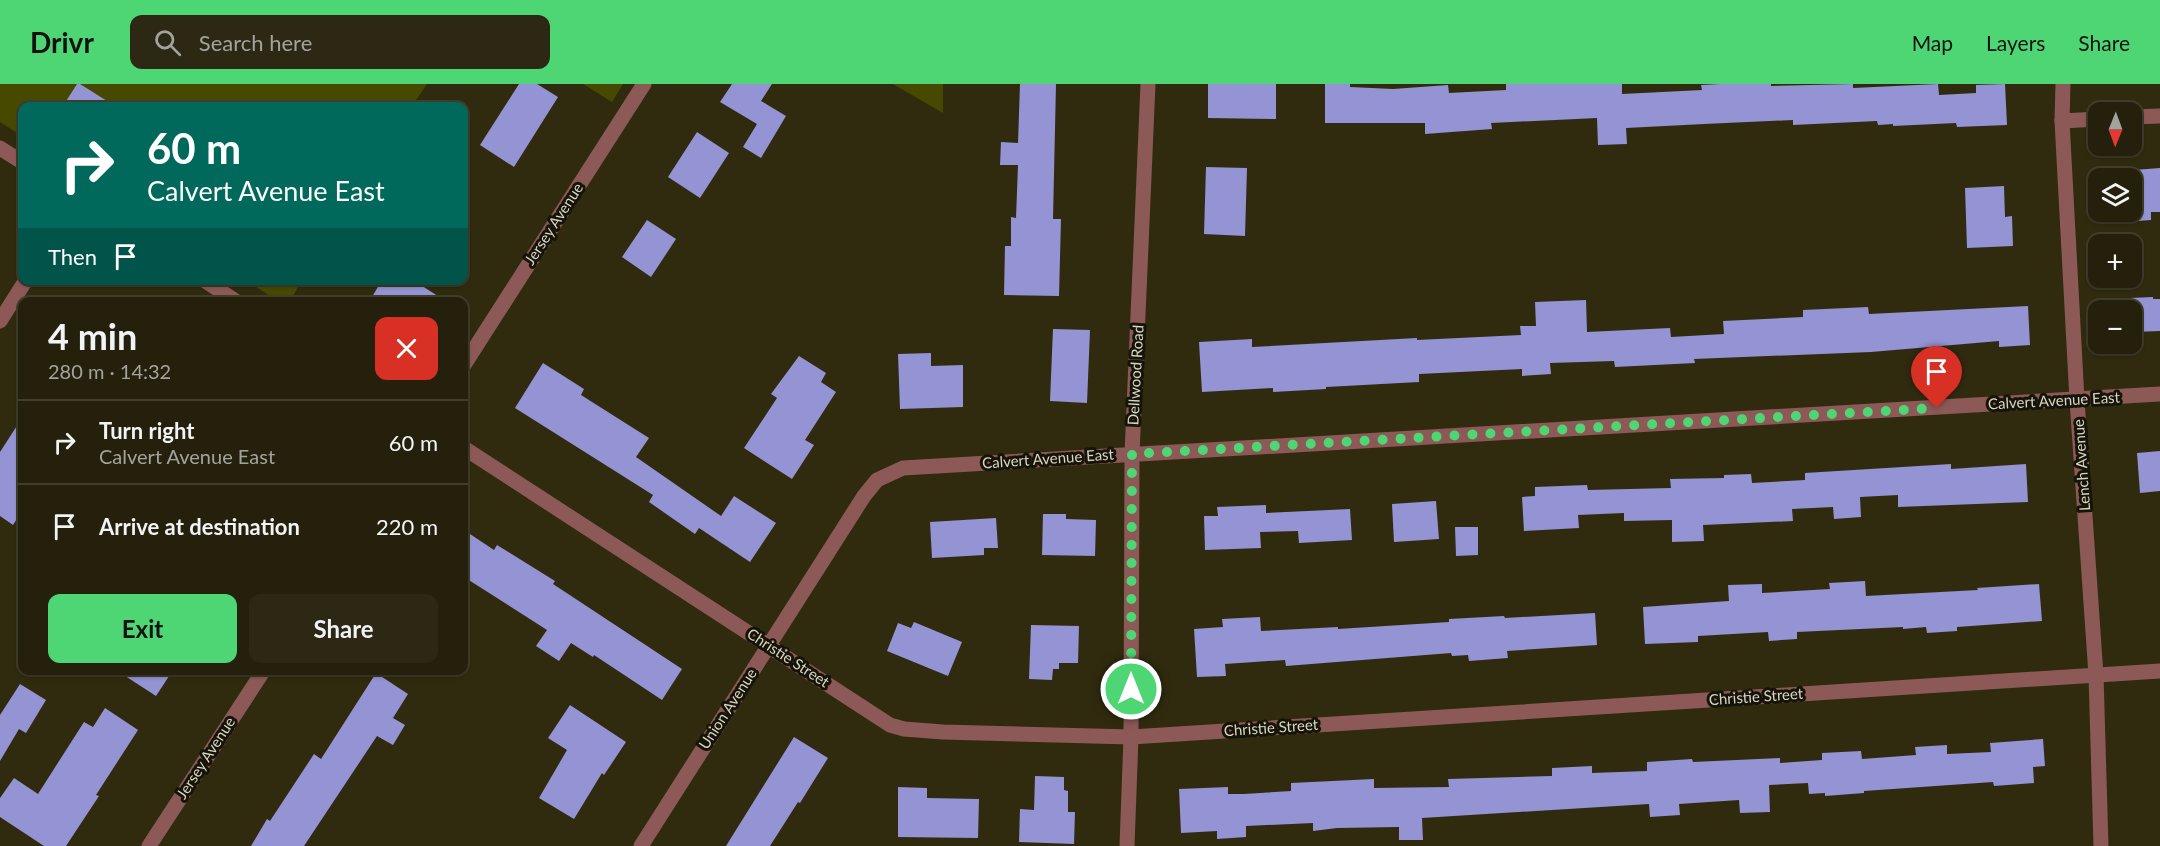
<!DOCTYPE html>
<html lang="en">
<head>
<meta charset="utf-8">
<style>
  :root { --surface:#24200b; --page:#2c2814; --text:#f1f3f6; --muted:#a3a39d; --line:#413e2c; --accent:#4ed675 }
  body { margin:0; font-family:Lato,sans-serif; background:var(--page); color:var(--text); height:100vh; display:flex; flex-direction:column; font-size:22px; white-space:nowrap }
  * { box-sizing:border-box; margin:0 }
  p { font-size:20px; color:var(--muted) }
  .icon { flex:none; width:33px; height:33px; fill:none; stroke:currentColor; stroke-width:2; stroke-linecap:round; stroke-linejoin:round }
  .map { position:relative; flex:1; overflow:hidden }
  .panel { position:absolute; left:18px; top:213px; width:450px; height:378px; display:flex; flex-direction:column; background:var(--surface); border-radius:12px; box-shadow:0 2px 4px #0004,0 0 0 2px var(--line) }
  .panel>* { flex:none }
  .guide { position:absolute; left:18px; top:18px; width:450px; height:183px; border-radius:12px; box-shadow:0 2px 4px #0004,0 0 0 2px var(--line); background:#00695c; color:#fff; overflow:hidden }
  .needle { width:39px; rotate:181deg }
  .tools { position:absolute; left:2088px; top:18px; display:grid; gap:12px }
  .tools a { display:grid; place-items:center; width:54px; height:54px; border-radius:12px; background:var(--surface); box-shadow:0 2px 4px #0004,0 0 0 2px var(--line); font-size:30px }
  .pin { position:absolute; display:grid; place-items:center; width:51px; height:51px; color:#fff; margin:-62px -26px; border-radius:50% 50% 50% 0; rotate:-45deg; box-shadow:0 0 6px #0007 }
  .pin .icon { rotate:45deg }
  .me { position:absolute; width:66px; margin:-33px; rotate:0deg; stroke-linejoin:round; filter:drop-shadow(0 0 4px #0008) }
  .turn { display:flex; align-items:center; gap:21px; height:126px; padding:0 30px; font-size:27px }
  .turn .icon { width:78px; height:78px; stroke-width:2.5 }
  .turn b { display:block; font-size:42px; line-height:51px }
  .then { display:flex; align-items:center; height:57px; padding:0 30px; background:#0003; gap:12px; font-size:22px }
  .round { display:grid; place-items:center; flex:none; width:63px; height:63px; border-radius:12px; background:var(--page) }
  .headline { display:flex; align-items:center; justify-content:space-between; height:102px; padding:0 30px }
  h1 { font-size:36px; font-weight:700; line-height:45px }
  .button { display:flex; gap:12px; margin-top:auto; padding:12px 30px }
  .button a { flex:1; height:69px; border-radius:12px; background:var(--accent); color:#111; font-size:24px; font-weight:700; line-height:69px; text-align:center }
  .button a+a { background:var(--page); color:var(--text) }
  ul { padding:0; list-style:none }
  li { display:flex; align-items:center; gap:18px; height:84px; padding:0 30px; border-top:2px solid var(--line) }
  li div { flex:1 }
  li b { display:block; font-size:22px }
  li em { font-style:normal }
  header { display:flex; align-items:center; gap:36px; box-sizing:border-box; height:84px; padding:0 30px; background:var(--accent); color:#111 }
  header strong { font-size:28px }
  nav { display:flex; gap:33px; margin-inline-start:auto; font-size:21px }
  .search { width:420px; height:54px; background:var(--page); display:flex; align-items:center; gap:15px; box-sizing:border-box; padding:0 21px; border-radius:12px; color:var(--muted); font-size:22px }
  .map>svg:first-child { display:block }
  .green { fill:#464a00 }
  .building { fill:#9493d3 }
  .lines { fill:none; stroke-linecap:round; stroke-linejoin:round }
  .minor { stroke:#8c5957; stroke-width:15 }
  .route { stroke:#4ed675; stroke-width:10; stroke-dasharray:0 18 }
  .labels { text-anchor:middle; stroke-width:6; stroke-linejoin:round; paint-order:stroke }
  .street-label { font-size:15px; fill:#d8d5c5; stroke:#161408 }
</style>
</head>
<body>
<header>
<strong>Drivr</strong>
<div class="search"><svg class="icon" aria-label="search" viewBox="0 0 24 24"><circle cx="10" cy="10" r="6"/><path d="M15 15l6 6"/></svg>Search here</div>
<nav><a>Map</a><a>Layers</a><a>Share</a></nav>
</header>
<div class="map">
<svg width="2160" height="762" viewBox="0 0 2160 762">
  <rect width="100%" height="100%" fill="#302b0f"/>
  <g class="green">
    <path d="M0 0H427L412 22H22V52L0 38Z"/>
    <path d="M583 0H623L612 18Z"/>
    <path d="M893 0H943V29Z"/>
    <path d="M247 197H302L289 218 278 217Z"/>
  </g>
  <g class="building">
    <path d="M77 0H80L115 22H63Z"/>
    <path d="M519 0H537L558 13 514 83 480 61Z"/>
    <path d="M732 0H772L761 17 786 32 761 74 743 63 757 40 720 18Z"/>
    <path d="M1020 0H1056L1053 135H1061L1059 212 1004 211 1005 162H1011V133L1016 134 1018 81H1000L1001 58 1018 59Z"/>
    <path d="M1208 0H1276V35L1208 34Z"/>
    <path d="M1325 0H1350V3L1393 5 1448 1 1449 9 1506 6V0H1622V10L1702 6 1701 1 1720 0H1771V2L1853 0V4L1938 0 1939 11 1976 9V1L2005 0 2007 41 1957 43 1956 39 1893 42V40L1878 41 1877 37 1793 41V36L1704 40 1626 44 1627 60 1598 61 1597 34 1491 39 1492 45 1425 50V39H1325Z"/>
    <path d="M697 48 729 69 700 114 668 93Z"/>
    <path d="M1206 83 1247 84 1245 152 1204 150Z"/>
    <path d="M2160 84V128H2151V136L2125 138 2124 128H2132V94H2122L2121 87Z"/>
    <path d="M2004 102 2005 133 2012 132 2013 162 1967 164 1965 104Z"/>
    <path d="M647 136 676 155 651 193 622 173Z"/>
    <path d="M382 196H413L447 218H369Z"/>
    <path d="M2153 213V215H2160V247L2132 248 2130 214Z"/>
    <path d="M1586 216 1587 248 1670 244 1671 253 1724 250 1723 237 1803 233V226L1868 223 1869 230 2028 222 2030 261 1999 263V257L1871 268 1694 275 1695 279 1615 283 1614 277 1550 279 1551 290 1522 292V285L1419 290V298L1326 303V305L1273 308V304L1202 308 1199 258 1252 255V263L1417 254V256L1521 251 1520 242H1536L1535 218Z"/>
    <path d="M1053 245 1090 246 1087 319 1050 317Z"/>
    <path d="M931 269V282L963 281V323L900 325 898 270Z"/>
    <path d="M799 272 826 289 821 298 836 308 805 356 814 361 792 395 744 364 777 314 771 310Z"/>
    <path d="M543 279 584 305 581 311 649 354 636 373 721 432 734 412 776 439 750 478 699 444 695 450 649 418 653 411 515 324Z"/>
    <path d="M22 334V427L13 441 0 432V368Z"/>
    <path d="M2160 367V407L2140 409 2137 369Z"/>
    <path d="M1951 380V385L2026 380 2028 418 1898 423V411L1860 413 1861 433 1834 435 1833 423 1792 425 1793 437 1703 441 1704 457 1672 458V436L1624 437V429L1578 431 1579 444 1524 447 1522 413 1535 412V403L1587 401 1588 406 1671 404 1670 395 1724 394V391L1751 390 1752 399 1805 396V389Z"/>
    <path d="M1436 417 1439 455 1394 458 1392 420Z"/>
    <path d="M1266 421V429L1350 425 1352 456 1299 459 1298 447 1260 448 1261 464 1205 466 1204 432H1218L1217 423Z"/>
    <path d="M1043 430H1066V435L1096 436 1095 472 1042 471Z"/>
    <path d="M996 434 998 464H984V471L932 474 930 438Z"/>
    <path d="M1455 443H1478V471L1456 472Z"/>
    <path d="M464 446 494 466 497 461 555 497 553 500 682 585 662 616 594 571 593 573 571 559 559 577 536 562 547 546 464 493Z"/>
    <path d="M1865 497 1866 512 1978 506 1977 504 2039 500 2042 537 1957 543V547L1927 549 1926 543 1903 545V543L1797 548V555L1769 557 1768 548 1698 552V558L1645 560 1643 523 1729 517 1728 501 1762 500V509L1830 505 1829 499Z"/>
    <path d="M1595 529 1597 561 1507 567 1508 574 1469 577 1468 571 1452 572 1451 569 1286 582 1285 576 1225 580 1226 592 1197 593 1194 545 1223 543 1222 535 1260 533 1261 547 1338 543V545L1449 538V535L1504 532 1505 534Z"/>
    <path d="M914 538 962 558 948 592 887 567 898 539 911 544Z"/>
    <path d="M1031 541 1079 542 1078 579H1059V585H1053L1052 596 1029 595Z"/>
    <path d="M116 586H173L156 612Z"/>
    <path d="M376 589 408 610 393 634 405 641 393 661 377 652 304 762H251L267 735 270 737 314 670 321 675Z"/>
    <path d="M20 600 46 616 26 649 19 645 0 677V631Z"/>
    <path d="M570 621 626 658 604 691 602 689 574 735 539 714 567 666 548 654Z"/>
    <path d="M105 624 138 646 96 711 99 712 66 762H44L0 733V714L14 694 38 710 84 638 93 643Z"/>
    <path d="M794 653 828 674 800 719 798 718 770 762H726Z"/>
    <path d="M2043 655 2045 682 2033 683 2034 699 1994 702 1993 698 1864 707V709L1825 712V709L1809 710 1808 699 1769 701 1770 728 1740 729 1739 716 1679 720 1680 731 1650 733 1649 720 1422 734 1423 756H1399V743L1337 744 1313 747V739L1246 742V753L1217 755V747L1181 749 1179 705 1228 703V710H1244L1291 707V699L1374 695V704L1449 703 1448 695 1552 692V684L1592 682V689L1647 687V678L1692 675 1693 678 1780 674V679L1822 676V669L1861 667 1862 675 1916 671 1915 663 1947 661V670L1991 668 1990 659Z"/>
    <path d="M1035 692 1064 693V706L1068 707V728H1075L1074 760 1019 758 1020 725 1034 726Z"/>
    <path d="M898 703 927 704V714L979 715 978 754 898 753Z"/>
  </g>
  <g class="lines">
    <g class="minor">
      <path d="M2063 0 2062 37 2077 316 2096 591 2101 762"/>
      <path d="M2132 33 2160 32"/>
      <path d="M2062 37 2098 35"/>
      <path d="M0 64 22 78"/>
      <path d="M204 196 237 218"/>
      <path d="M0 237 26 196"/>
      <path d="M464 281 644 0"/>
      <path d="M464 364 890 641 904 645 943 648 1131 653 2160 587"/>
      <path d="M149 762 264 586"/>
      <path d="M641 762 864 412 877 396 903 384 2160 310"/>
      <path d="M1127 762 1131 653 1132 370 1148 0"/>
    </g>
  </g>
  <g class="lines">
    <path class="route" d="M1131 605 1132 370 1937 324"/>
  </g>
  <g class="labels">
    <g class="street-label">
      <text transform="translate(554 140) rotate(-57)" y="5">Jersey Avenue</text>
      <text transform="translate(1136 291) rotate(-87)" y="5">Dellwood Road</text>
      <text transform="translate(2054 317) rotate(-3)" y="5">Calvert Avenue East</text>
      <text transform="translate(1048 375) rotate(-4)" y="5">Calvert Avenue East</text>
      <text transform="translate(2082 381) rotate(-94)" y="5">Lench Avenue</text>
      <text transform="translate(788 574) rotate(33)" y="5">Christie Street</text>
      <text transform="translate(1756 613) rotate(-4)" y="5">Christie Street</text>
      <text transform="translate(728 625) rotate(-57)" y="5">Union Avenue</text>
      <text transform="translate(1271 644) rotate(-4)" y="5">Christie Street</text>
      <text transform="translate(206 674) rotate(-57)" y="5">Jersey Avenue</text>
    </g>
  </g>
</svg>
<div class="tools">
<a><svg class="needle" viewBox="-14 -14 28 28"><path d="M0-13l5 13h-10z" fill="#e53935"/><path d="M0 13l5-13h-10z" fill="#a3a39d"/></svg></a>
<a><svg class="icon" aria-label="layers" viewBox="0 0 24 24"><path d="M12 4l9 5-9 5-9-5zM3 14l9 5 9-5"/></svg></a>
<a>+</a>
<a>−</a>
</div>
<div class="pin" style="left:1937px;top:324px;background:#d93025"><svg class="icon" aria-label="arrive" viewBox="0 0 24 24"><path d="M6 21V4h12l-3 4 3 4H6"/></svg></div>
<svg class="me" style="left:1131px;top:605px" viewBox="-20 -20 40 40"><circle r="17" fill="#4ed675" stroke="#fff" stroke-width="3"/><path d="M0-11L8 9 0 5-8 9z" fill="#fff"/></svg>
<div class="guide">
<div class="turn"><svg class="icon" aria-label="right" viewBox="0 0 24 24"><path d="M7 20v-9h11M14 6l5 5-5 5"/></svg><div><b>60 m</b>Calvert Avenue East</div></div>
<div class="then">Then<svg class="icon" aria-label="arrive" viewBox="0 0 24 24"><path d="M6 21V4h12l-3 4 3 4H6"/></svg></div>
</div>
<section class="panel">
<div class="headline"><div><h1>4 min</h1><p>280 m · 14:32</p></div><a class="round" style="background:#d93025;color:#fff"><svg class="icon" aria-label="close" viewBox="0 0 24 24"><path d="M6 6l12 12M18 6L6 18"/></svg></a></div>
<ul>
<li><svg class="icon" aria-label="right" viewBox="0 0 24 24"><path d="M7 20v-9h11M14 6l5 5-5 5"/></svg><div><b>Turn right</b><p>Calvert Avenue East</p></div><em>60 m</em></li>
<li><svg class="icon" aria-label="arrive" viewBox="0 0 24 24"><path d="M6 21V4h12l-3 4 3 4H6"/></svg><div><b>Arrive at destination</b></div><em>220 m</em></li>
</ul>
<div class="button"><a>Exit</a><a>Share</a></div>
</section>
</div>
</body>
</html>
